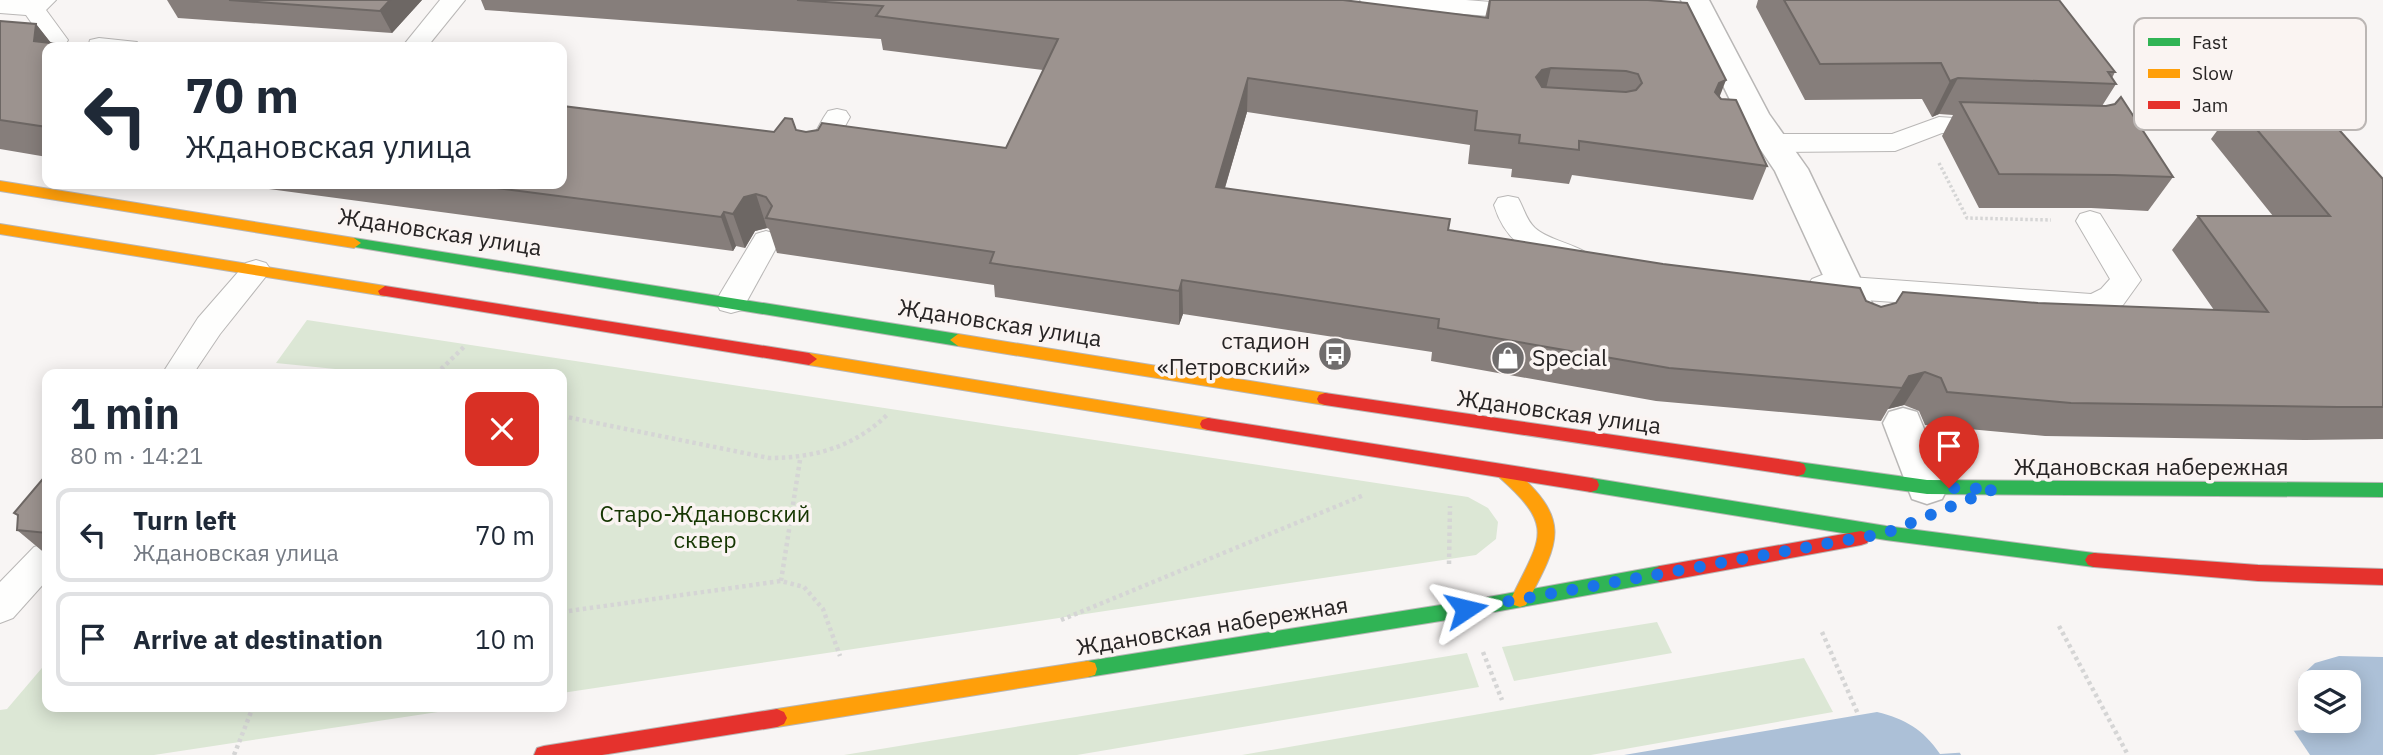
<!DOCTYPE html>
<html lang="en">
<head>
<meta charset="utf-8">
<style>
  :root { --surface:#fff; --page:#f6f6f7; --text:#1f2937; --muted:#747a83; --line:#e0e1e3 }
  body { margin:0; font-family:"IBM Plex Sans",sans-serif; background:var(--page); color:var(--text); height:100vh; display:flex; flex-direction:column; font-size:26px; white-space:nowrap }
  * { box-sizing:border-box; margin:0 }
  p { font-size:23px; color:var(--muted) }
  .icon { flex:none; width:38px; height:38px; fill:none; stroke:currentColor; stroke-width:2; stroke-linecap:round; stroke-linejoin:round }
  .map { position:relative; flex:1; overflow:hidden }
  .details { position:absolute; left:42px; top:369px; width:525px; height:343px; display:flex; flex-direction:column; background:var(--surface); border-radius:14px; box-shadow:0 4px 18px #0003 }
  .details>* { flex:none }
  .hud { position:absolute; left:42px; top:42px; width:525px; height:147px; border-radius:14px; box-shadow:0 4px 18px #0003; background:#fff; color:var(--text); overflow:hidden }
  .tools { position:absolute; left:2298px; top:670px; display:grid; gap:14px }
  .tools a { display:grid; place-items:center; width:63px; height:63px; border-radius:14px; background:var(--surface); box-shadow:0 4px 18px #0003; font-size:35px }
  .pin { position:absolute; display:grid; place-items:center; width:60px; height:60px; color:#fff; margin:-72px -30px; border-radius:50% 50% 50% 0; rotate:-45deg; box-shadow:0 0 7px #0007 }
  .pin .icon { rotate:45deg }
  .me { position:absolute; width:77px; margin:-38px; rotate:80deg; stroke-linejoin:round; filter:drop-shadow(0 0 5px #0008) }
  .turn { display:flex; align-items:center; gap:24px; height:147px; padding:0 28px; font-size:32px }
  .turn .icon { width:91px; height:91px; stroke-width:2.5 }
  .turn b { display:block; font-size:49px; line-height:60px }
  .round { display:grid; place-items:center; flex:none; width:74px; height:74px; border-radius:14px; background:var(--page) }
  .headline { display:flex; align-items:center; justify-content:space-between; height:119px; padding:0 28px }
  h1 { font-size:42px; font-weight:700; line-height:52px }
  ul { padding:0; list-style:none }
  li { display:flex; align-items:center; gap:21px; height:94px; margin:0 14px 10px; padding:0 14px; border:4px solid var(--line); border-radius:14px }
  li div { flex:1 }
  li b { display:block; font-size:26px }
  li em { font-style:normal }
  .map>svg:first-child { display:block }
  .green { fill:#dce7d5 }
  .water { fill:#acc0d7; fill-rule:evenodd }
  .pier { fill:#f8f5f4 }
  .lines { fill:none; stroke-linecap:round; stroke-linejoin:round }
  .lane-casing { stroke:#b9b7b6; stroke-width:2 }
  .street-casing { stroke:#b9b7b6; stroke-width:3 }
  .fast-casing { stroke:#b9b7b6; stroke-width:2 }
  .slow-casing { stroke:#b9b7b6; stroke-width:2 }
  .jam-casing { stroke:#b9b7b6; stroke-width:2 }
  .path-far1 { stroke:#d5d5d5; stroke-width:3.5; stroke-dasharray:2.5 2.5; stroke-linecap:butt }
  .path { stroke:#d5d5d5; stroke-width:4.5; stroke-dasharray:3.5 3.5; stroke-linecap:butt }
  .lane { fill:#fefefd; fill-rule:evenodd }
  .street { fill:#fefefd; fill-rule:evenodd }
  .fast { fill:#30b455; fill-rule:evenodd }
  .slow { fill:#ff9f0a; fill-rule:evenodd }
  .jam { fill:#e5322d; fill-rule:evenodd }
  .wall { fill:#867e7b }
  .shaded-wall { fill:#6d6764 }
  .building { fill:#9c938f; stroke:#6d6764; stroke-width:2; fill-rule:evenodd }
  .route { stroke:#1a73e8; stroke-width:12; stroke-dasharray:0 21.6 }
  .labels { text-anchor:middle; stroke-width:7; stroke-linejoin:round; paint-order:stroke }
  .street-label { font-size:23px; fill:#272424; stroke:#faf4f2 }
  .poi-label { font-size:23px; fill:#272424; stroke:#faf4f2; text-anchor:end }
  .park-label { font-size:23px; fill:#153601; stroke:#faf4f2 }
  .key { fill:#faf4f2; stroke:#bbb6b4; stroke-width:2 }
  .key-label { font-size:19px; fill:#272424 }
</style>
</head>
<body>
<div class="map">
<svg width="2383" height="755" viewBox="0 0 2383 755">
  <rect width="100%" height="100%" fill="#f8f5f4"/>
  <g class="green">
    <path d="M307 320 1468 497 1488 508 1498 522 1496 539 1476 555 562 693V374H343L345 370 276 363Z"/>
    <path d="M1657 622 1672 653 1514 681 1502 647Z"/>
    <path d="M1467 653 1479 687 1077 755H844Z"/>
    <path d="M1804 658 1833 712 1591 755H1242Z"/>
    <path d="M47 662V707H471L154 755H0V710L7 709Z"/>
  </g>
  <path class="water" d="M2339 656 2383 657V755H1624L1877 712C1905 719 1923 729 1940 754L2305 730 2298 705 2299 678 2315 663ZM2310 682H2348V721H2310Z"/>
  <path class="pier" d="M2292 728 2310 755H1961L1958 749Z"/>
  <g class="lines">
    <g class="lane-casing">
      <g id="lane">
        <path d="M0 0H56L46 10 68 40 65 45H47L26 15 0 13Z"/>
        <path d="M440 0H465L427 47H402Z"/>
        <path d="M1360 0H1466L1529 5 1537 7 1541 12 1537 17 1529 19 1372 7 1364 5Z"/>
        <path d="M99 38 137 42 140 47H88L90 40Z"/>
        <path d="M837 109 846 111 850 117 826 161 816 164 806 161 803 155 824 117 828 111Z"/>
        <path d="M1939 117 1998 121 2002 127 1998 133H1942L1895 151 1773 152 1764 149 1760 143 1764 137 1773 134H1892Z"/>
        <path d="M1508 196 1518 198C1524 208 1526 220 1535 228 1550 242 1585 245 1594 260L1589 267C1577 271 1569 267 1557 263 1525 253 1504 238 1494 205L1498 198Z"/>
        <path d="M2090 211 2100 214 2141 280 2123 305 2094 316 1822 297 1812 293 1807 286 1812 279 1822 275 2091 294 2101 289 2110 279 2076 221 2080 214Z"/>
        <path d="M766 231 776 234 780 241 742 310 731 313 720 310 716 302 720 294 756 234Z"/>
        <path d="M256 260 266 263 271 270 220 334 193 374H162L198 318 246 263Z"/>
        <path d="M47 543V580L13 618 0 623V582L34 547Z"/>
      </g>
    </g>
    <g class="street-casing">
      <g id="street">
        <path d="M1681 0H1709L1769 114 1808 169 1882 324 1876 334 1863 338 1850 334 1775 171 1738 116Z"/>
        <path d="M1903 408 1917 412 1948 487 1942 499 1927 504 1912 499 1883 423 1889 412Z"/>
      </g>
    </g>
    <g class="fast-casing">
      <g id="fast">
        <path d="M354 238 958 334 966 340 958 346 349 246 347 243Z"/>
        <path d="M1798 462 1927 480 2383 483V497L1927 494 1798 476 1792 474 1790 469 1792 464Z"/>
        <path d="M1591 478 1886 526 2094 553 2100 555 2103 560 2100 565 2094 567 1886 540 1591 492 1585 490 1583 485 1585 480Z"/>
        <path d="M1660 566 1666 569 1669 574 1666 579 1660 582 1466 617 1088 677 1081 675 1079 669 1081 663 1088 661 1466 601Z"/>
      </g>
    </g>
    <g class="slow-casing">
      <g id="slow">
        <path d="M0 181 354 238 361 243 354 248 0 191Z"/>
        <path d="M0 224 385 286 392 291 385 296 0 234Z"/>
        <path d="M958 334 1325 393 1331 395 1333 399 1331 403 1325 405 958 346 950 340Z"/>
        <path d="M809 353 1208 418 1214 420 1216 424 1214 428 1208 430 809 365 801 359Z"/>
        <path d="M1505 465 1511 467C1572 520 1561 539 1526 605L1520 607 1514 605 1511 599C1540 538 1557 528 1499 477L1497 472 1499 467Z"/>
        <path d="M1088 661 1095 663 1097 669 1095 675 1088 677 777 727 770 724 767 718 770 712 777 709Z"/>
      </g>
    </g>
    <g class="jam-casing">
      <g id="jam">
        <path d="M385 286 809 353 817 359 809 365 380 295 378 291Z"/>
        <path d="M1325 393 1798 462 1804 464 1806 469 1804 474 1798 476 1325 405 1319 403 1317 399 1319 395Z"/>
        <path d="M1208 418 1591 478 1597 480 1599 485 1597 490 1591 492 1208 430 1202 428 1200 424 1202 420Z"/>
        <path d="M1861 531 1867 533 1870 538 1867 543 1861 545 1660 582 1654 579 1651 574 1654 569 1660 566Z"/>
        <path d="M2094 553 2258 565 2383 569V585L2258 581 2094 567 2088 565 2085 560 2088 555Z"/>
        <path d="M777 709 784 712 787 718 784 724 777 727 602 755H534L537 748 544 746Z"/>
      </g>
    </g>
    <path class="path-far1" d="M1939 163 1967 218 2051 220"/>
    <g class="path">
      <path d="M436 374 466 345"/>
      <path d="M562 416 769 458C814 458 854 447 887 415"/>
      <path d="M1449 564 1450 506"/>
      <path d="M781 581 800 460"/>
      <path d="M562 612 781 581 804 587 823 609 840 656"/>
      <path d="M1061 620 1364 495"/>
      <path d="M2059 626 2128 755"/>
      <path d="M1822 632 1858 714"/>
      <path d="M1483 652 1502 700"/>
      <path d="M234 755 253 707"/>
    </g>
    <use href="#lane" class="lane"/>
    <use href="#street" class="street"/>
    <use href="#fast" class="fast"/>
    <use href="#slow" class="slow"/>
    <use href="#jam" class="jam"/>
  </g>
  <g class="wall">
    <path d="M167 0H422L392 33 178 18Z"/>
    <path d="M481 0H1343L1485 18 1489 0H1648L1720 97 1767 166 1753 200 1572 175 1569 184 1511 177 1512 169 1468 164 1470 145 1247 112 1225 188 1448 230 1866 301 1881 307 2038 303 2214 310 2172 250 2198 216H2273L2211 139 2236 105 2383 179V439L2305 440 2045 436 1925 425 1919 411 1904 405 1888 409 1881 421 1656 401 1431 361 1432 352 1183 314 1179 325 995 297 994 285 777 253 769 229 767 228 755 231 745 248 736 246 733 251 231 184H562L774 132 796 130 806 132 1006 148 1043 70 883 50 881 39 485 10Z"/>
    <path d="M1758 0H2059L2115 72 2112 78 2116 84 2102 106 2173 177 2148 211 2091 208H1979L1942 136 1953 115 1939 114 1932 117 1922 99 1805 100 1756 7Z"/>
    <path d="M0 21 36 24 51 43 77 47H47V157L0 149Z"/>
    <path d="M47 474V555L17 530 18 516 14 513Z"/>
  </g>
  <g class="shaded-wall">
    <path d="M390 0H422L392 33 380 11Z"/>
    <path d="M36 24 54 47 34 41Z"/>
    <path d="M1551 68 1543 101 1536 77 1542 70Z"/>
    <path d="M1248 78 1247 112 1215 221 1216 187Z"/>
    <path d="M1958 78 1939 114 1932 117 1950 81Z"/>
    <path d="M1726 80 1713 114 1715 92 1719 83Z"/>
    <path d="M756 194 767 228 755 231 745 248 733 214 744 197Z"/>
    <path d="M724 212 736 246 733 251 721 217Z"/>
    <path d="M1182 280 1183 314 1179 325V291Z"/>
    <path d="M1925 372 1904 405 1888 409 1909 376Z"/>
  </g>
  <g class="building">
    <path d="M229 0H390L380 11Z"/>
    <path d="M797 0H1343L1488 18 1490 0H1648L1687 3 1726 80 1719 83 1715 92 1721 99 1736 100 1767 166 1579 141V150L1519 143 1520 135 1475 130 1477 111 1248 78 1216 187 1450 219 1448 230 1663 264 1860 288 1866 301 1881 307 1896 303 1903 292 2038 303 2268 312 2198 216H2330L2236 105H2317L2383 179V407H2338L2071 403 1947 392 1941 378 1925 372 1909 376 1902 388 1669 368 1438 328 1439 319 1182 280 1179 291 990 263 994 252 766 218 772 206 766 197 756 194 744 197 733 214 724 212 721 217 465 184H562V106L774 132 785 118 792 119 796 130 806 132 818 130 822 123 1006 148 1058 39 876 16 883 6ZM1551 68 1626 71 1638 74 1642 83 1636 90 1626 92 1542 87 1536 77 1542 70Z"/>
    <path d="M1784 0H2059L2115 72H2108L2116 84 1958 78 1950 81 1941 63 1820 64Z"/>
    <path d="M0 21 36 24 34 41 77 46 76 47H47V127L0 120Z"/>
    <path d="M2121 97 2173 177 2114 175 1999 174 1960 102 2106 106 2115 104Z"/>
    <path d="M47 474V533L17 530 18 515 14 513Z"/>
  </g>
  <g class="lines">
    <path class="route" d="M1466 609 1886 533 1994 489 1949 488"/>
  </g>
  <defs>
    <g id="bus-disc" transform="scale(1.75)"><circle r="9.5" fill="#706d6d" stroke="#faf4f2"/><path d="M-5-6H5V4H4V6H2V4H-2V6H-4V4H-5ZM-3.5-4V0h7V-4ZM-3.5 1.2v1.5H-2V1.2ZM2 1.2v1.5H3.5V1.2Z" fill="#fff"/></g>
    <g id="shop-disc" transform="scale(1.75)"><circle r="9.5" fill="#706d6d" stroke="#faf4f2"/><path d="M-5-2.5h2.3a2.7 3.5 0 0 1 5.4 0H5L5.5 6h-11ZM-1.5-2.5h3a1.5 2.3 0 0 0-3 0Z" fill="#fff"/></g>
  </defs>
  <g fill-rule="evenodd">
    <use href="#bus-disc" x="1335" y="354"/>
    <use href="#shop-disc" x="1508" y="358"/>
  </g>
  <g class="labels">
    <g class="street-label">
      <text transform="translate(440 232) rotate(9)" y="8">Ждановская улица</text>
      <text transform="translate(1000 323) rotate(9)" y="8">Ждановская улица</text>
      <text transform="translate(1559 412) rotate(8)" y="8">Ждановская улица</text>
      <text x="2151" y="475">Ждановская набережная</text>
      <text transform="translate(1212 626) rotate(-9)" y="8">Ждановская набережная</text>
    </g>
    <g class="poi-label">
      <text x="1310" y="349">стадион<tspan x="1310" dy="26">«Петровский»</tspan></text>
      <text x="1532" y="366" text-anchor="start">Special</text>
    </g>
    <g class="park-label">
      <text x="705" y="522">Старо-Ждановский<tspan x="705" dy="26">сквер</tspan></text>
    </g>
  </g>
  <rect x="2134" y="18" width="232" height="112" rx="10" class="key"/>
  <rect x="2148" y="38" width="32" height="8" fill="#30b455"/>
  <rect x="2148" y="69" width="32" height="9" fill="#ff9f0a"/>
  <rect x="2148" y="101" width="32" height="8" fill="#e5322d"/>
  <g class="key-label">
    <text x="2192" y="49">Fast</text>
    <text x="2192" y="80">Slow</text>
    <text x="2192" y="112">Jam</text>
  </g>
</svg>
<div class="tools">
<a><svg class="icon" aria-label="layers" viewBox="0 0 24 24"><path d="M12 4l9 5-9 5-9-5zM3 14l9 5 9-5"/></svg></a>
</div>
<div class="pin" style="left:1949px;top:488px;background:#d93025"><svg class="icon" aria-label="arrive" viewBox="0 0 24 24"><path d="M6 21V4h12l-3 4 3 4H6"/></svg></div>
<svg class="me" style="left:1466px;top:609px" viewBox="-20 -20 40 40"><path d="M0-17L14 15 0 8-14 15z" fill="#1a73e8" stroke="#fff" stroke-width="4"/></svg>
<div class="hud">
<div class="turn"><svg class="icon" aria-label="left" viewBox="0 0 24 24"><path d="M17 20v-9H6M10 6l-5 5 5 5"/></svg><div><b>70 m</b>Ждановская улица</div></div>
</div>
<section class="details">
<div class="headline"><div><h1>1 min</h1><p>80 m · 14:21</p></div><a class="round" style="background:#d93025;color:#fff"><svg class="icon" aria-label="close" viewBox="0 0 24 24"><path d="M6 6l12 12M18 6L6 18"/></svg></a></div>
<ul>
<li><svg class="icon" aria-label="left" viewBox="0 0 24 24"><path d="M17 20v-9H6M10 6l-5 5 5 5"/></svg><div><b>Turn left</b><p>Ждановская улица</p></div><em>70 m</em></li>
<li><svg class="icon" aria-label="arrive" viewBox="0 0 24 24"><path d="M6 21V4h12l-3 4 3 4H6"/></svg><div><b>Arrive at destination</b></div><em>10 m</em></li>
</ul>
</section>
</div>
</body>
</html>
